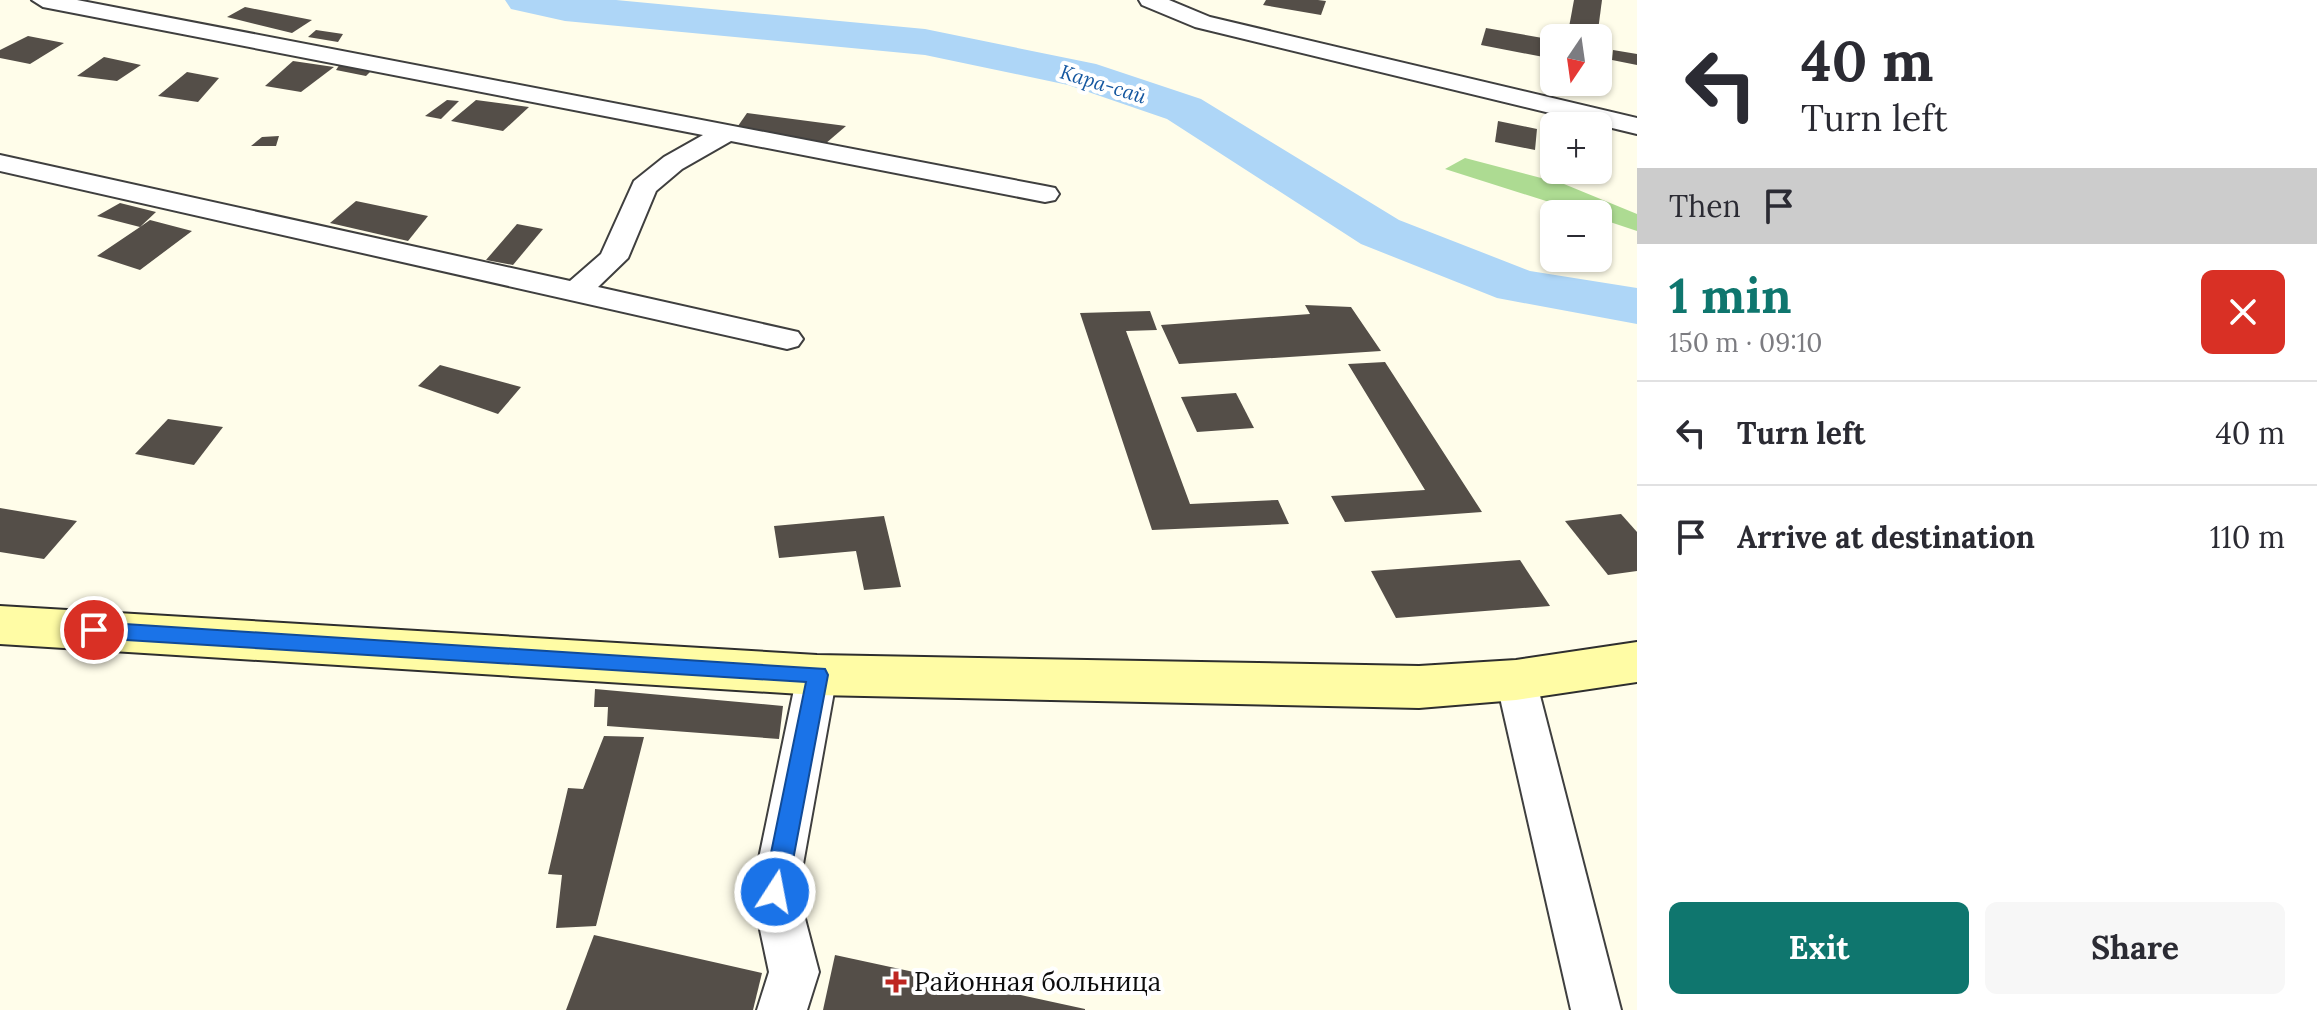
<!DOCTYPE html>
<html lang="en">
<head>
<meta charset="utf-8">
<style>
  :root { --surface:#fff; --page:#f7f7f7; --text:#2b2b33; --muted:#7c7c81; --line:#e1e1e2; --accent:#0f766e }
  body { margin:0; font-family:Lora,serif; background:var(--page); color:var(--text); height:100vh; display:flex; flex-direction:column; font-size:30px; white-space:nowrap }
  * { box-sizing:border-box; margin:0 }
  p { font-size:26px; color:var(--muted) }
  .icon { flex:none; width:44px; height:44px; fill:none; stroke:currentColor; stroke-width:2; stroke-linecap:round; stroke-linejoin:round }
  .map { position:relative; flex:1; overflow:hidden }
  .drawer { display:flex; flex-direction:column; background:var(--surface); width:680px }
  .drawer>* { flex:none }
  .hud { background:#fff; color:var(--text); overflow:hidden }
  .needle { width:52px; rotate:193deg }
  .fabs { position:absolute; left:1540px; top:24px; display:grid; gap:16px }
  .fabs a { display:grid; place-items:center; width:72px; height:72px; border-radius:12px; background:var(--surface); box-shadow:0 2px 6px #0004; font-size:40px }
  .pin { position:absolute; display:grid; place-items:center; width:68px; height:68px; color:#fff; margin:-34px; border:4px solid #fff; border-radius:50%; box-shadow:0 2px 8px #0007 }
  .me { position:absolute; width:88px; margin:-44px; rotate:11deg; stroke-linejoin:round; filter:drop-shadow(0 0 6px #0008) }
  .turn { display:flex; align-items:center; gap:28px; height:168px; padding:0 32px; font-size:36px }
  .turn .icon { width:104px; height:104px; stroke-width:2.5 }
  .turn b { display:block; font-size:56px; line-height:68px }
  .then { display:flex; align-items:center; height:76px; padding:0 32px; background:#0003; gap:16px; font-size:30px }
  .round { display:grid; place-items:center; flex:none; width:84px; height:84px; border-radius:12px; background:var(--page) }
  .summary { display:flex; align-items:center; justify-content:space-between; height:136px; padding:0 32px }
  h1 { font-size:48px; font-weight:700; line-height:60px; color:var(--accent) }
  .cta { display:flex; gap:16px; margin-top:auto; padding:16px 32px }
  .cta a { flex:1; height:92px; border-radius:12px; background:var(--accent); color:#fff; font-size:32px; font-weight:700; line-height:92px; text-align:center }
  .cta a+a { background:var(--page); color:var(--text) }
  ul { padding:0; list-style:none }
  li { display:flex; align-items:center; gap:24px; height:104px; padding:0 32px; border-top:2px solid var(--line) }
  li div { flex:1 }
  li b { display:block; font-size:30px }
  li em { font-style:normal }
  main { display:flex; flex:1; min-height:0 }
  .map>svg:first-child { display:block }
  .forest { fill:#addb92 }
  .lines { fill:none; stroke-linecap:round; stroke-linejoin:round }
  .river { fill:#aed6f7; fill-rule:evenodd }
  .building { fill:#544e48 }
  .minor-casing { stroke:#3f3f3f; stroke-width:4 }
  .secondary-casing { stroke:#2e2e2e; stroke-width:4 }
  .minor { fill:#fff; fill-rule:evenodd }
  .secondary { fill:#fffca5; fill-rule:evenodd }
  .route { fill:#1a73e8; stroke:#114b97; stroke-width:2 }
  .poi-dot { fill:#be2621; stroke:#fff; stroke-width:3 }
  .labels { text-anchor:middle; stroke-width:8; stroke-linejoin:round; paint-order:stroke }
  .far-water-label { font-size:20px; font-style:italic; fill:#13569f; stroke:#fff }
  .near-poi-label { font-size:26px; fill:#0c0c0c; stroke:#fff; text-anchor:start }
</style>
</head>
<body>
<main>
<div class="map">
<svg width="1637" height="1010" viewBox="0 0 1637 1010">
  <rect width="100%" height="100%" fill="#fffdea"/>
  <path class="forest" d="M1465 158 1564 184 1637 214V231L1598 218V214H1587L1445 169Z"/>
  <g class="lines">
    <path class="river" d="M505 0H616L925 29 1096 64 1201 99 1399 220 1530 271 1637 288V324L1497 298 1361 244 1167 119 1068 85 925 55 565 21 511 9Z"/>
  </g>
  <g class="building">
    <path d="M1266 0H1318L1326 1 1321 15 1263 5Z"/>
    <path d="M1574 0H1602L1597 38H1567Z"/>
    <path d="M245 7 312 20 292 33 227 17Z"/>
    <path d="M1486 28 1554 40V59L1481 45Z"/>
    <path d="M316 30 343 34 338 42 308 37Z"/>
    <path d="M28 36 64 43 30 64 0 58V50Z"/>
    <path d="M1613 50 1637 54V65L1612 60Z"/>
    <path d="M104 57 141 65 117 81 77 76Z"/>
    <path d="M293 61 334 67 301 92 265 86Z"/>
    <path d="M340 64 372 70 366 76 336 70Z"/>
    <path d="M187 72 219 78 198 102 158 96Z"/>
    <path d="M447 100 459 101 441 119 425 116Z"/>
    <path d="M476 100 529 107 503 131 451 121Z"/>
    <path d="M747 113 846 126 825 144 738 126Z"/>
    <path d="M1498 121 1537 129 1535 150 1495 142Z"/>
    <path d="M279 136 276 146H251L262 137Z"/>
    <path d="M356 201 428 216 408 241 330 223Z"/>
    <path d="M120 203 156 212 140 227 150 220 192 231 140 270 97 256 140 227 97 216Z"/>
    <path d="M517 224 543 229 513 265 486 260Z"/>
    <path d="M1305 305 1351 307 1381 351 1179 364 1161 325 1310 314Z"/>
    <path d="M1150 311 1157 330 1126 331 1190 504 1278 500 1289 524 1152 530 1080 313Z"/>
    <path d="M1385 362 1482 512 1345 522 1331 496 1425 490 1348 364Z"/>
    <path d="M440 365 521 387 498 414 418 386Z"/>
    <path d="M1236 393 1254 428 1197 432 1181 397Z"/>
    <path d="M168 419 223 427 194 465 135 454Z"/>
    <path d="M0 508 77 521 44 559 0 552Z"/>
    <path d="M1621 514 1637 532V571L1608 575 1565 521Z"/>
    <path d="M884 516 901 587 864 590 856 551 779 558 774 526Z"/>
    <path d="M1520 560 1550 606 1396 618 1371 571Z"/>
    <path d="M595 689 783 706 779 739 607 726 608 707H594Z"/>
    <path d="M604 736 644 737 596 926 556 928 562 875 548 874 568 788 583 789Z"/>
    <path d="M594 935 762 973 753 1010H566Z"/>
    <path d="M835 955 1085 1009V1010H823Z"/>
  </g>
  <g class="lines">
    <g class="minor-casing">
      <g id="minor">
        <path d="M32 0H77L1045 186 1055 188 1059 194 1055 200 1045 202 731 141 682 169 656 191 628 258 598 287 798 332 803 339 798 346 787 349 0 171V155L570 281 601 254 634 181 664 157 703 135 43 7Z"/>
        <path d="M1139 0H1169L1210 17 1637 118V134L1195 27 1142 5Z"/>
        <path d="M817 658 831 663 837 675 798 892 819 972 807 1010H757L769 972 752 892 797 675 803 663Z"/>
        <path d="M1516 663 1530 668 1536 680 1621 1010H1571L1496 680 1502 668Z"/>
      </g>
    </g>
    <g class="secondary-casing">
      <path id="secondary" d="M0 606 817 655 1419 666 1516 660 1637 642V682L1516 700 1419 708 817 695 0 644Z"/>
    </g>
    <use href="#minor" class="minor"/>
    <use href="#secondary" class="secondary"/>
  </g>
  <path class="route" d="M94 622 825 669 828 675 787 892 783 900 775 903 767 900 763 892 806 682 94 638 87 636 84 630 87 625Z"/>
  <path class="poi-dot" d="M892 970h8v8h8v8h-8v8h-8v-8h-8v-8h8z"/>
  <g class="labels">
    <g class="far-water-label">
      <text transform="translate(1103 84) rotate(17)" y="7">Кара-сай</text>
    </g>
    <g class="near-poi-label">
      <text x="914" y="991">Районная больница</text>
    </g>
  </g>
</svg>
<div class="fabs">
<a><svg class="needle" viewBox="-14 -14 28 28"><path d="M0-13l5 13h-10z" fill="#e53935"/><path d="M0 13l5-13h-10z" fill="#7c7c81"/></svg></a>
<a>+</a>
<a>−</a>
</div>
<div class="pin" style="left:94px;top:630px;background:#d93025"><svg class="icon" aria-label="arrive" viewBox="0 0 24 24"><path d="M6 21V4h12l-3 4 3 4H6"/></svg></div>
<svg class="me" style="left:775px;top:892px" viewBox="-20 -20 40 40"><circle r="17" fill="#1a73e8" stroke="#fff" stroke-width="3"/><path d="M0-11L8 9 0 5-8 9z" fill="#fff"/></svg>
</div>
<section class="drawer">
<div class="hud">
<div class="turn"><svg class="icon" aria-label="left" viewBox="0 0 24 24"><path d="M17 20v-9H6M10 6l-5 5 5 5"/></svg><div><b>40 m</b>Turn left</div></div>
<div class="then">Then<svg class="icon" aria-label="arrive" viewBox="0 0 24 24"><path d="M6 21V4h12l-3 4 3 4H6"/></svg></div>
</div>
<div class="summary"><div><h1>1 min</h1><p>150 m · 09:10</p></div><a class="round" style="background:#d93025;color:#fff"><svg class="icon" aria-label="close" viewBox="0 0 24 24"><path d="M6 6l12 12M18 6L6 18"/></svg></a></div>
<ul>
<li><svg class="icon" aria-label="left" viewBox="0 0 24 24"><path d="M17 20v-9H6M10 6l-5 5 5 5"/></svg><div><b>Turn left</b></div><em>40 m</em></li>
<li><svg class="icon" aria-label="arrive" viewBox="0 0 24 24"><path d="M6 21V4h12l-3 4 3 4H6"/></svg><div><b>Arrive at destination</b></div><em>110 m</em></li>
</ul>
<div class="cta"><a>Exit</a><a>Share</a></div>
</section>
</main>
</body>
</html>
